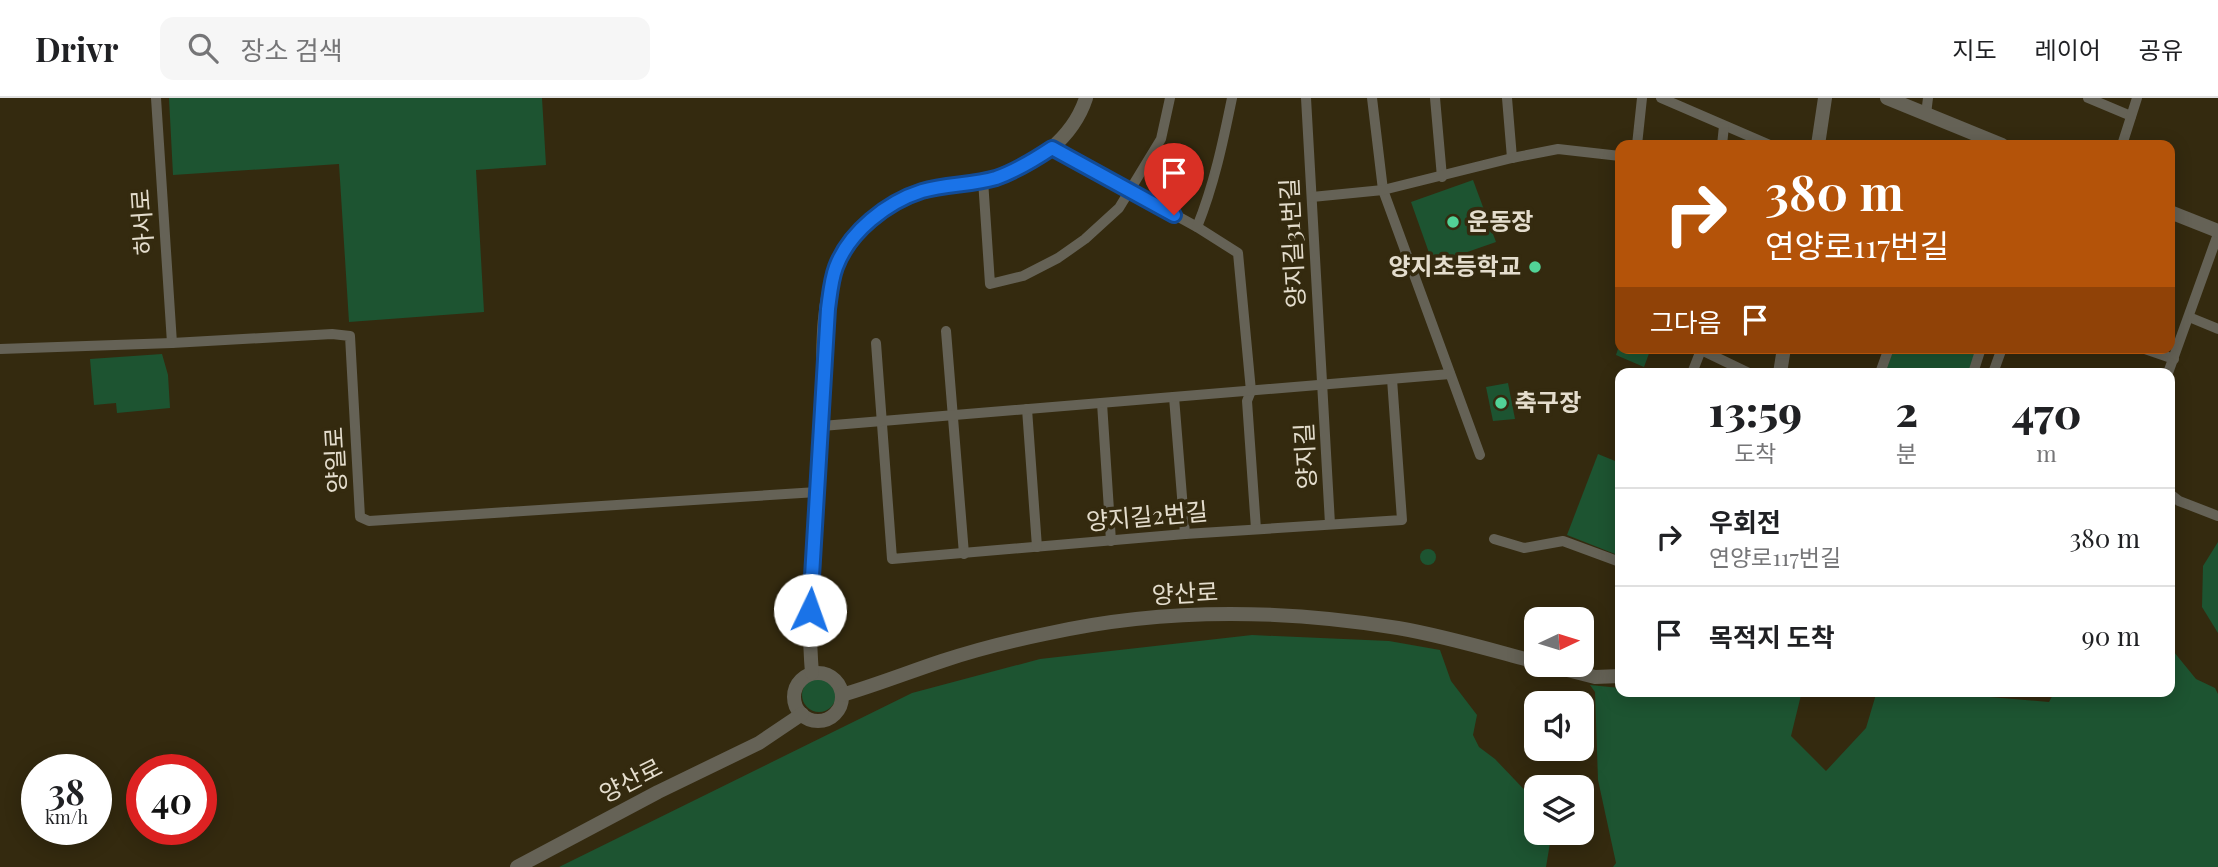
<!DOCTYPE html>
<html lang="ko">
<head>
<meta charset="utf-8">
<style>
  :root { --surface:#fff; --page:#f6f6f6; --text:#202124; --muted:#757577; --line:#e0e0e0 }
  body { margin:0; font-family:"Playfair Display","Noto Sans KR",serif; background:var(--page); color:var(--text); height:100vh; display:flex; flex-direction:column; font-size:26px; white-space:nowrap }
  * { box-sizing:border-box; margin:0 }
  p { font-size:23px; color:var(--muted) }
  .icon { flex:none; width:38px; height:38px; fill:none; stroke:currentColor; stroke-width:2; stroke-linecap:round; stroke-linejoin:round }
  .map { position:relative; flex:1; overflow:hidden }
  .sheet { position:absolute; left:1615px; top:270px; width:560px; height:329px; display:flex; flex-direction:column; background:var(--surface); border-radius:14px; box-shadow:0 4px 18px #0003 }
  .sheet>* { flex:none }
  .hud { position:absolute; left:1615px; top:42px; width:560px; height:214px; border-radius:14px; box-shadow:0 4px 18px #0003; background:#b45309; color:#fff; overflow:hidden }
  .needle { width:46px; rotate:86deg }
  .buttons { position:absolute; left:1524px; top:509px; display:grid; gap:14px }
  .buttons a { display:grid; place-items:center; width:70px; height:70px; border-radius:14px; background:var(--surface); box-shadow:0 4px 18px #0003; font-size:35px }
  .speed { position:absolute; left:21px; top:656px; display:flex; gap:14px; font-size:35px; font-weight:700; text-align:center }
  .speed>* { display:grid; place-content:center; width:91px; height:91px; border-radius:50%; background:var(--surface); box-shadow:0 4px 18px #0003; line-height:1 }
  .speed small { font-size:18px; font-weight:400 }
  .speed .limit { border:10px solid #d22; background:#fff; color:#111 }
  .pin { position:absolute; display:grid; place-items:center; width:60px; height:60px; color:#fff; margin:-72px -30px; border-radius:50% 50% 50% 0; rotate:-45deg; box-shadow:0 0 7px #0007 }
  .pin .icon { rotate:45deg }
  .me { position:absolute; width:77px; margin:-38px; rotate:3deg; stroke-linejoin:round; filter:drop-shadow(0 0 5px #0008) }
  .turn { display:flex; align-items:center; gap:24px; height:147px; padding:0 35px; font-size:32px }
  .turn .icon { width:91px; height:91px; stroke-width:2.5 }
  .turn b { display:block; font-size:49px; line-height:60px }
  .then { display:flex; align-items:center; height:66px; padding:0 35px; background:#0003; gap:14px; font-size:26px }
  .eta { display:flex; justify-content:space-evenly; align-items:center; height:119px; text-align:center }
  .eta b { font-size:42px; font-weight:800; line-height:49px }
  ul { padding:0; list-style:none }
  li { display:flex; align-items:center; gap:21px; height:98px; padding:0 35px; border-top:2px solid var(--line) }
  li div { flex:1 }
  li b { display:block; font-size:26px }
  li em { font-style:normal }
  header { display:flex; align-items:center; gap:42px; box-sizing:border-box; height:98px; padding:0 35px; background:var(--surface); border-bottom:2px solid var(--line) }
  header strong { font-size:33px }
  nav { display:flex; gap:38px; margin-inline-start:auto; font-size:24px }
  .search { width:490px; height:63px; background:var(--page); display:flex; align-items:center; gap:18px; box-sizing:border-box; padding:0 24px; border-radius:14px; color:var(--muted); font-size:26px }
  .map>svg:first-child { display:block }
  .green { fill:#1d5431 }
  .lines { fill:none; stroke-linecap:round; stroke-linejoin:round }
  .minor { stroke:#656256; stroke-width:10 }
  .tertiary { stroke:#656256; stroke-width:14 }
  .route-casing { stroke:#114b97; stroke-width:18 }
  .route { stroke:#1a73e8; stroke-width:12 }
  .poi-dot { fill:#52d397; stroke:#342a0f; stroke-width:2.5 }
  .labels { text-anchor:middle; stroke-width:7; stroke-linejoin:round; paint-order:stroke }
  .street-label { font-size:24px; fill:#e4ddcd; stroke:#342a0f }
  .poi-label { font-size:24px; font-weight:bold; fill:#e4ddcd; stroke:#342a0f; text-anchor:start }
</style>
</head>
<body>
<header>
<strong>Drivr</strong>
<div class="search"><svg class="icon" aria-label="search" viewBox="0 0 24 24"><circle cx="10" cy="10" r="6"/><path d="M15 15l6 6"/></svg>장소 검색</div>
<nav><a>지도</a><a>레이어</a><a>공유</a></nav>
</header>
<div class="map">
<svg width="2218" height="769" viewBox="0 0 2218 769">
  <rect width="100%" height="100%" fill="#342a0f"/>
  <g class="green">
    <path d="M169 0H542L546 67 476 72 484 214 349 224 339 66 173 77Z"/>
    <path d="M1473 82 1496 144 1433 166 1411 104Z"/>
    <path d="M1620 245V250H1651L1644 269 1616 257Z"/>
    <path d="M1894 250H1977L1968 275H1885Z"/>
    <path d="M162 256 168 277 170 310 117 315 116 305 94 307 90 261Z"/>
    <path d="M1508 285 1515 321 1493 323 1486 289Z"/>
    <path d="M1598 356 1620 365V458L1567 437Z"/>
    <path d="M2218 444V535L2202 509 2203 468Z"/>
    <circle cx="1428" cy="459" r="8"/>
    <path d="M1252 537 1389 543 1440 552 1451 583 1477 617 1473 637 1479 649 1495 661 1534 702 1536 707V735H1550L1551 739 1546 769H559L912 595 1040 561Z"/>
    <path d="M2170 553 2174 554 2196 581 2215 590 2218 596V769H1613L1616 765 1598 682 1595 594 1590 587 1620 590V593H1802L1791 638 1826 673 1866 630 1877 593H1919L2049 604 2055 593H2170Z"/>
    <circle cx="819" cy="597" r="17"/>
  </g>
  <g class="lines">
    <g class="minor">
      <path d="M156 0 172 245"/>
      <path d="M1306 0 1330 426"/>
      <path d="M1372 0 1383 92 1480 357"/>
      <path d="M1435 0 1442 79"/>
      <path d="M1507 0 1512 60"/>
      <path d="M1661 0 1770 47"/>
      <path d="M2088 0 2131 18"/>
      <path d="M1926 16 1928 0"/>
      <path d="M1637 47 1642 0"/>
      <path d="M1722 47 1724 28"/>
      <path d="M2122 47 2137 0"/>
      <path d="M1052 49 1197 129 1238 155 1251 293 1247 303 1256 431"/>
      <path d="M983 82 990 186 1023 178 1058 160 1085 141 1119 110 1161 41 1170 0"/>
      <path d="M1312 99 1383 92 1512 60 1558 51 1620 58"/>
      <path d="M1197 129C1214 87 1223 44 1232 0"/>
      <path d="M1620 203V218"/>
      <path d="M2189 219 2218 231"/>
      <path d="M946 233 964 456"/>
      <path d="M876 245 892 461 1185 436 1402 422 1392 281"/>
      <path d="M1697 250 1749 275"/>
      <path d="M2142 250 2174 261"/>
      <path d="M0 251 172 245 332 236 350 238 360 419 369 423 817 394"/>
      <path d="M1692 275 1701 252"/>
      <path d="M1880 275 1889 250"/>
      <path d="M1973 275 1981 250"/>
      <path d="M1993 275 2002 250"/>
      <path d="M2168 275 2218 136"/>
      <path d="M1174 299 1185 436"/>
      <path d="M1102 305 1111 443"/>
      <path d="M1027 311 1037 449"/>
      <path d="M822 328 1450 276"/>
      <path d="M2170 396 2179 403 2218 418"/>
      <path d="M1494 441 1524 450 1563 443 1620 464"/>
    </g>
    <g class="tertiary">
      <path d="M1887 0 2002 47"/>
      <path d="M1818 47 1825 0"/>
      <path d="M2170 114 2218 133"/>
      <path d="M1780 275 1784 250"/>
      <path d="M1548 567 1595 579 1620 578"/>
      <circle cx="818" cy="599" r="24"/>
      <path d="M812 575C805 493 817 409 822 327 825 275 818 218 836 169 843 151 860 131 874 119 913 87 949 92 994 80 1034 70 1073 40 1086 0"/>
      <path d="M842 597C876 587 909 574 942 563 975 552 1011 543 1045 536 1160 510 1281 511 1398 530 1445 538 1491 552 1536 564"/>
      <path d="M517 769 658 694 759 645 802 616"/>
    </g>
  </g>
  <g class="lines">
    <g class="route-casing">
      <path id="route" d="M810 512 828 211C830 197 831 182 836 169 849 134 887 104 922 93 946 86 972 87 996 80 1016 73 1034 62 1052 50L1174 117"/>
    </g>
    <use href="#route" class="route"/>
  </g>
  <g class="poi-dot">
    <circle cx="1453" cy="124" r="7"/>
    <circle cx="1535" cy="169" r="7"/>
    <circle cx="1501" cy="305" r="7"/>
  </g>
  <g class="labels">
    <g class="street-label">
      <text transform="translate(143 124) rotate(-94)" y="8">하서로</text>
      <text transform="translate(1293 145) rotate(-93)" y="8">양지길31번길</text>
      <text transform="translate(1306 358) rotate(-93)" y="8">양지길</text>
      <text transform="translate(336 362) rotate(-93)" y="8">양일로</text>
      <text transform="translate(1147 419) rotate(-5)" y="8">양지길2번길</text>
      <text transform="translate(1185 496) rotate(-3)" y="8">양산로</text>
      <text transform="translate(631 683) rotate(-27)" y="8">양산로</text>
    </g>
    <g class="poi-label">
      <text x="1467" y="132">운동장</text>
      <text x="1521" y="177" text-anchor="end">양지초등학교</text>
      <text x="1515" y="313">축구장</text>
    </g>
  </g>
</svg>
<div class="buttons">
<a><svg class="needle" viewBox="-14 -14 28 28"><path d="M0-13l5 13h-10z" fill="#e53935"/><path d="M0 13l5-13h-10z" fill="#757577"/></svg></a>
<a><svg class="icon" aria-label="sound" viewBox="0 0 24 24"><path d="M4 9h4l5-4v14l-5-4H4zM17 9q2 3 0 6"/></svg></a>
<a><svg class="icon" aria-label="layers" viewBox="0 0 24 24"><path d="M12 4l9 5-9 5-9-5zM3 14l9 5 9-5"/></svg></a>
</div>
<div class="speed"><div>38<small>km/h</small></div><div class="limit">40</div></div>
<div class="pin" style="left:1174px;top:117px;background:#d93025"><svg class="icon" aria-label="arrive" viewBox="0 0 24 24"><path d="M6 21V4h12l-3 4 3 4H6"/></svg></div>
<svg class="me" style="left:810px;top:512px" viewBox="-20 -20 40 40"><circle r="19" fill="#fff"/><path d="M0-13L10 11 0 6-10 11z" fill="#1a73e8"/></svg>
<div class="hud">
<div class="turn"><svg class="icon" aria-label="right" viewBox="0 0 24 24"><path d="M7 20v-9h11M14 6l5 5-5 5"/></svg><div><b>380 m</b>연양로117번길</div></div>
<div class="then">그다음<svg class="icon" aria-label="arrive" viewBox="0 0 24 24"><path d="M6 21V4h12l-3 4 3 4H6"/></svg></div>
</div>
<section class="sheet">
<div class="eta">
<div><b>13:59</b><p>도착</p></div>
<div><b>2</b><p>분</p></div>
<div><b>470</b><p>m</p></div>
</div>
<ul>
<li><svg class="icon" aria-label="right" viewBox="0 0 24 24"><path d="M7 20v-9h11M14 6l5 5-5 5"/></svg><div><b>우회전</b><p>연양로117번길</p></div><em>380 m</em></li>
<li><svg class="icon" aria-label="arrive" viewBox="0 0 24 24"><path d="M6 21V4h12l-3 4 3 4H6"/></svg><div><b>목적지 도착</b></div><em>90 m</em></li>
</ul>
</section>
</div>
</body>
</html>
